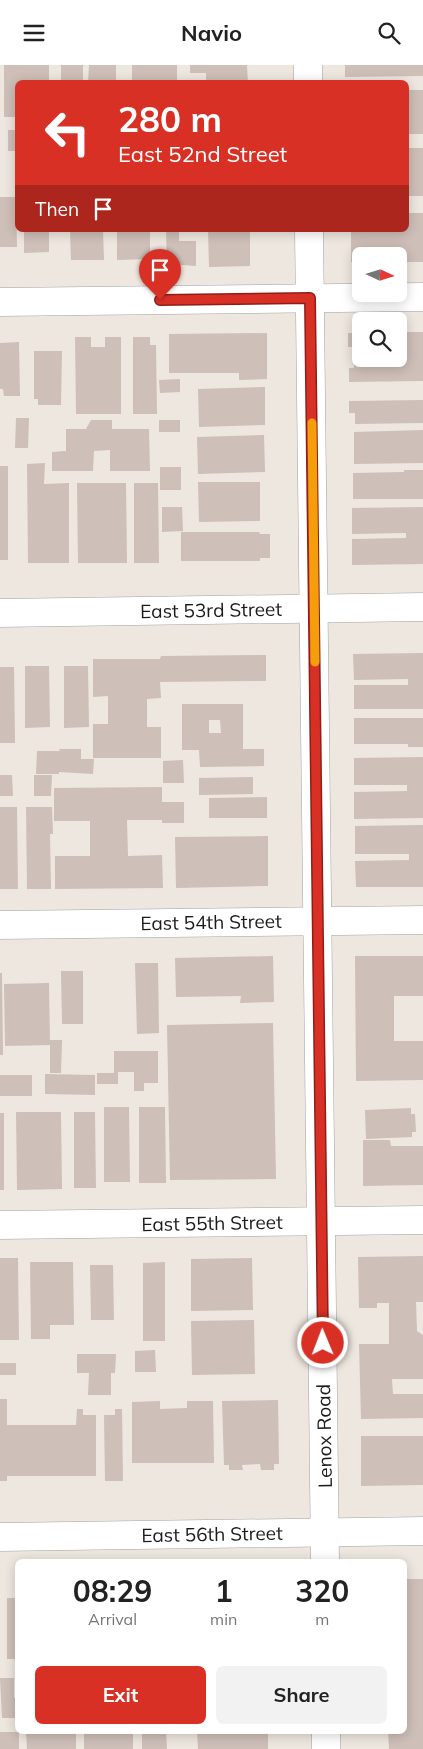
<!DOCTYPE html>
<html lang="en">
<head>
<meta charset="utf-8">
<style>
  :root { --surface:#fff; --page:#f2f2f2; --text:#222; --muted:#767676; --accent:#d93025 }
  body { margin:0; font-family:Mulish,sans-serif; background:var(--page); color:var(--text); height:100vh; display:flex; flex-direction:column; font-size:19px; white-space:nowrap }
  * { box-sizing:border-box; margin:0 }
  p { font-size:16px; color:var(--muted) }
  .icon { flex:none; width:28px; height:28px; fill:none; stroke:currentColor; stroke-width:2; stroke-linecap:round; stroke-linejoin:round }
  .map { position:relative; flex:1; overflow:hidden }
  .details { position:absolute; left:15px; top:1494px; width:392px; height:175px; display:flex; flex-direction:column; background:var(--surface); border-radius:8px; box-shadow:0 2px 12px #0003 }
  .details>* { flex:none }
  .guide { position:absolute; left:15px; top:15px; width:394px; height:152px; border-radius:8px; box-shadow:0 2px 12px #0003; background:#d93025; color:#fff; overflow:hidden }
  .needle { width:32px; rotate:94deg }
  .buttons { position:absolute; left:352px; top:182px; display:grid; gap:10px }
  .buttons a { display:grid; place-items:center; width:55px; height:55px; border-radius:8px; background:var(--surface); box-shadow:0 2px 12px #0003; font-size:25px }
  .pin { position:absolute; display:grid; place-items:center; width:42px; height:42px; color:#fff; margin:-51px -21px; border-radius:50% 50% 50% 0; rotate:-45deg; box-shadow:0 0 5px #0007 }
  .pin .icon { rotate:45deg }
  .me { position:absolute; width:55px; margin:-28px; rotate:359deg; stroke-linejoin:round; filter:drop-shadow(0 0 4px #0008) }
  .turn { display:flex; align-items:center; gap:18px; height:105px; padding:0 20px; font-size:22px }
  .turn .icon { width:65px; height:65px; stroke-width:2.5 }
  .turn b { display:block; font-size:35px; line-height:42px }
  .then { display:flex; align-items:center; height:48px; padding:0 20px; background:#0003; gap:10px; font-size:19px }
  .eta { display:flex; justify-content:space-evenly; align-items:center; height:85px; text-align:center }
  .eta b { font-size:30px; font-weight:700; line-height:35px }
  .cta { display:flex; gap:10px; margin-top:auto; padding:10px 20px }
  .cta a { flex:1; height:58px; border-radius:8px; background:var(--accent); color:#fff; font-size:20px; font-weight:700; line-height:58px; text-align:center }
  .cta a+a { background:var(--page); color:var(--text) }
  header { display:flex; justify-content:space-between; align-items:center; height:65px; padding:0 20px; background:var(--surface); font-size:22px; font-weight:700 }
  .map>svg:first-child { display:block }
  .building { fill:#cebfb8; fill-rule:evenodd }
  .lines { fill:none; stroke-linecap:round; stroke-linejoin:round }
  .minor-casing { stroke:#a2a2a2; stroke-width:29 }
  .minor { stroke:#fff; stroke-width:28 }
  .route-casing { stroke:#8d1f18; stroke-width:12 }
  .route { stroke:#d93025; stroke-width:9 }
  .slow { stroke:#f59e0b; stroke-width:9 }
  .labels { text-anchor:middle; stroke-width:5; stroke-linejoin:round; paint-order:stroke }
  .street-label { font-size:19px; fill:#1b1b1b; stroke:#fff }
</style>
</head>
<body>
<header><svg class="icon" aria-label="menu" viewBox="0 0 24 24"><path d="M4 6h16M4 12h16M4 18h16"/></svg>Navio<svg class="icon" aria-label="search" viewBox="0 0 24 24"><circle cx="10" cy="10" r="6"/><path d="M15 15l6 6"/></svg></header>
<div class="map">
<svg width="423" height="1684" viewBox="0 0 423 1684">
  <rect width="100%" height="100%" fill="#eee7df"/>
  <g class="building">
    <path d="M4 0H49V18H18V52H4Z"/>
    <rect x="61" y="0" width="22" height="18"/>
    <path d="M89 0H116V18H88Z"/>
    <rect x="132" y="0" width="45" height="18"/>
    <path d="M190 0H247L248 18H206V8H190Z"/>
    <path d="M345 0H423V11L345 12Z"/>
    <rect x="406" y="25" width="17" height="44"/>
    <rect x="8" y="65" width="10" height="21"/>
    <rect x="406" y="83" width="17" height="48"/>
    <path d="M0 132H16L17 182H0Z"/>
    <path d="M406 148H423V197H399V191H361V197H351V165H406Z"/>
    <path d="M24 165H49V187L24 188Z"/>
    <path d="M70 165H103L104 195H71Z"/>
    <path d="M117 165H150V194L117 195Z"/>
    <path d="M166 165H179V176H196V201L167 199Z"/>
    <path d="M208 165H250V201L209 202Z"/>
    <path d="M399 267H423V316L349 317V303H354L353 282H348V268H361V294H399Z"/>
    <path d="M267 268V314L239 315V308H169V269Z"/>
    <path d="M75 272H91V282H105V272H121V349H76Z"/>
    <path d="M133 272H150V280H156L157 349H133Z"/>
    <path d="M19 277 20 331H4L3 324H0V278Z"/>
    <path d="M34 286H62L61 340H38V334H34Z"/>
    <path d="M180 314V327L160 328 159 315Z"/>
    <path d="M265 322V360L199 362 198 324Z"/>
    <path d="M423 335V358L355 359V348H349V336Z"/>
    <path d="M16 353H29L28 383H15Z"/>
    <path d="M91 355H112V364H149L150 406H110V385L94 386 93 406H52V387L66 386V364H86Z"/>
    <rect x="159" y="355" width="21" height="12"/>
    <path d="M423 365V398L354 399V367Z"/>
    <path d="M264 370 265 407 198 409 197 372Z"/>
    <path d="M45 398 44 419 69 418V498H28L27 399Z"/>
    <rect x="0" y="401" width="8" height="94"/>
    <rect x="160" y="402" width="21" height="23"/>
    <path d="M404 405H423V434H353V408L404 407Z"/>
    <path d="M198 417H260V456L199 457Z"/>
    <path d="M77 418H126L127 498H78Z"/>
    <path d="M134 418H158L159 498H134Z"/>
    <path d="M162 442H182L183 466 162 467Z"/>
    <path d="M423 442V499L352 500V474L406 473V468L352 469V443Z"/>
    <path d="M181 467H259L260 469H270V493H260V496H181Z"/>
    <path d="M423 588V644H354V620H408V614L354 615 353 589Z"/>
    <path d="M266 590V616L160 617 161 633 147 634V662H161V693H93V659H108V631L93 632V594H160L161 591Z"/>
    <path d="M25 601H49L50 662 25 663Z"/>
    <path d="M64 601H88L89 662 64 663Z"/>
    <path d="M0 602H14L15 678H0Z"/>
    <path d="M182 639H243V684H264V701L200 702 199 685H182ZM209 655H220L221 668H209Z"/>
    <path d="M354 653H423V682H408V679H354Z"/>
    <path d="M59 684H81V694H94L93 709 59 707V709H36L37 686H60Z"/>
    <path d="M423 692V753L354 754V727L407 726V720H354V693Z"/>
    <path d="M183 695 184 718H163V696Z"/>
    <path d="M0 710H12L13 731H0Z"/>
    <path d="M34 710H52L51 731H34Z"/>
    <path d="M253 712V729L199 730V713Z"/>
    <path d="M162 722V737H184V758H162V739V755H127L128 791 162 790 163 823 55 824V791H90V756H54V723Z"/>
    <path d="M267 732V753H209V733Z"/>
    <path d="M0 742H17L18 824H0Z"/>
    <path d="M26 742H52L53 769H50L51 824H27Z"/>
    <path d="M423 760V822H356L355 796 409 795V789H355V761Z"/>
    <path d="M268 771V821L176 823 175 772Z"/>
    <path d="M273 891 274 937 240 938 241 931 176 932 175 893Z"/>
    <path d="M355 891H423V931H394V976H423V1015L356 1016Z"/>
    <path d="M135 898H158L159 968 137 969Z"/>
    <path d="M61 906H83V959H62Z"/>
    <path d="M0 908H2L3 990H0Z"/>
    <path d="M49 918 50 975H62L61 1008H50V980L5 981 4 919Z"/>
    <path d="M273 958 276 1114 170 1115 167 960Z"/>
    <path d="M114 986H158V1018H144V1026H134V1007H118V1019H97V1008H114Z"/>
    <path d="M45 1009 95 1010V1030L45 1029Z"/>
    <rect x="0" y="1010" width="32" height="21"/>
    <path d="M104 1042H129L130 1117H104Z"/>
    <path d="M139 1042H165L166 1118H139Z"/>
    <path d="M411 1043V1049H415L416 1067H412V1072L366 1074 365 1045Z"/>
    <path d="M16 1047H61L62 1124 17 1125Z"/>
    <path d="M74 1047H95L96 1123H74Z"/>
    <rect x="0" y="1048" width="4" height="77"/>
    <path d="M363 1075H390L391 1081H423V1120L363 1121Z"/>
    <path d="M423 1191V1237H416L417 1266 423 1270V1314H392L393 1329H423V1353L361 1354 359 1279H389V1238H377V1243H359L358 1192Z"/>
    <path d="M0 1193H18L19 1275H0Z"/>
    <path d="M252 1193 253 1245 191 1246V1194Z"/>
    <path d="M30 1197H73L74 1260H50V1274H31Z"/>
    <path d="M165 1197V1276H143V1198Z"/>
    <path d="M90 1200H113L114 1255H91Z"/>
    <path d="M254 1255 255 1309 192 1310 191 1256Z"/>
    <path d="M155 1285 156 1307H135V1286Z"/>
    <path d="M77 1289H116L115 1308H111V1330H88L89 1308H77Z"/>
    <rect x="0" y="1298" width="16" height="12"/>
    <path d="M0 1334H7V1360H76L77 1344H83V1350H96V1411H7V1416H0Z"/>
    <path d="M278 1335 279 1399H274V1405H261L260 1399 242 1400 243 1405H229V1400H224L222 1336Z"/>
    <path d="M160 1336V1344L187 1343V1336H213L214 1398H132V1337Z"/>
    <path d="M115 1344H122L123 1416H105L104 1350H115Z"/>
    <path d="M361 1371H423V1420L361 1421Z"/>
    <path d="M405 1514H423V1684H389L388 1666H405Z"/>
    <rect x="7" y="1533" width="11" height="61"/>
    <path d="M0 1613H14V1633H18V1653H2Z"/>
    <path d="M26 1666H76V1684H27Z"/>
    <rect x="84" y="1666" width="49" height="18"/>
    <path d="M142 1666H166L167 1684H142Z"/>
    <path d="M197 1666H268V1684H198Z"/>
    <rect x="0" y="1667" width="19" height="17"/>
  </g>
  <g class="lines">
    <g class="minor-casing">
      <g id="minor">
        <path d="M308 0V18"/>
        <path d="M309 165 325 1496"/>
        <path d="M0 237 423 232"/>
        <path d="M0 548 423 542"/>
        <path d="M0 860 423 855"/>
        <path d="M0 1160 423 1155"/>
        <path d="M0 1472 423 1466"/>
        <path d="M326 1666V1684"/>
      </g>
    </g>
    <use href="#minor" class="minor"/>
  </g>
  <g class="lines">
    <g class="route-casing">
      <path id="route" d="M160 235 310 233 323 1278"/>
    </g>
    <use href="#route" class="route"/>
    <path class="slow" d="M312 358 315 597"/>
  </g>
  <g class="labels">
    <g class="street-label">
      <text transform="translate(211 545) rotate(-1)" y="7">East 53rd Street</text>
      <text transform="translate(211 857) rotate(-1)" y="7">East 54th Street</text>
      <text transform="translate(212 1158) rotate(-1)" y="7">East 55th Street</text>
      <text transform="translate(324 1371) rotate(-91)" y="7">Lenox Road</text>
      <text transform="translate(212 1469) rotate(-1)" y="7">East 56th Street</text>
    </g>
  </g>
</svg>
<div class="buttons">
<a><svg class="needle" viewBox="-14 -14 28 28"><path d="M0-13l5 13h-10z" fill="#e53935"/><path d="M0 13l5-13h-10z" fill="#767676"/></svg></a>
<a><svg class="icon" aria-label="search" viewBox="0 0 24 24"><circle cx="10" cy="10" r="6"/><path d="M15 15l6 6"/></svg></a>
</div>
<div class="pin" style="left:160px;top:235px;background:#d93025"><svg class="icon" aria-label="arrive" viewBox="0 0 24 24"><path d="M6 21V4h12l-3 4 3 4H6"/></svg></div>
<svg class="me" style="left:323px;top:1278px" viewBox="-20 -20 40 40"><circle r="17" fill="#d93025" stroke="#fff" stroke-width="3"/><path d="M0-11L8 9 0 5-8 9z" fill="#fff"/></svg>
<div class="guide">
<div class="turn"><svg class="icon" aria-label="left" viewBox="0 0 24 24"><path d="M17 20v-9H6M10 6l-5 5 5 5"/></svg><div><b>280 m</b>East 52nd Street</div></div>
<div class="then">Then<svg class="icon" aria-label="arrive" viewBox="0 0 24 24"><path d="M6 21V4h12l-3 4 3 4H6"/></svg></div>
</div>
<section class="details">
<div class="eta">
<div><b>08:29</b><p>Arrival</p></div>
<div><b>1</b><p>min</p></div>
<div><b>320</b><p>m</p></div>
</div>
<div class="cta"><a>Exit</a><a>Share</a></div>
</section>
</div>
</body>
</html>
